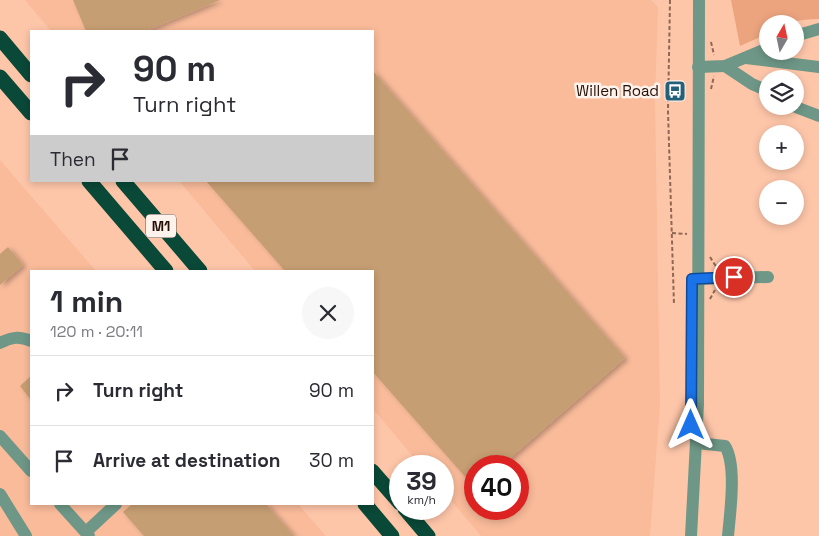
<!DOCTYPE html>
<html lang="en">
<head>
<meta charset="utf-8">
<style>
  :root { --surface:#fff; --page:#f7f7f7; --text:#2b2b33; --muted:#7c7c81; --line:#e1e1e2 }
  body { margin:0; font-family:"Space Grotesk",sans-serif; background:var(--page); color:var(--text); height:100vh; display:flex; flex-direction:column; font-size:19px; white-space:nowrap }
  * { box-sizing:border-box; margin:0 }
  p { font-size:16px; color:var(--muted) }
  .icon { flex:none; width:28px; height:28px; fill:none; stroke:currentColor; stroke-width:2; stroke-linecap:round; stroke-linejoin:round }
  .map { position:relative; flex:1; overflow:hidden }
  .details { position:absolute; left:30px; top:270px; width:344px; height:235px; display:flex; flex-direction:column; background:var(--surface); border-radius:0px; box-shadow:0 2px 8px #0003 }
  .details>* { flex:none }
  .hud { position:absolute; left:30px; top:30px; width:344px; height:152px; border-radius:0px; box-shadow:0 2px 8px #0003; background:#fff; color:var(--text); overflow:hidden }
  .needle { width:32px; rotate:9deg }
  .buttons { position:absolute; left:759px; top:15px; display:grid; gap:10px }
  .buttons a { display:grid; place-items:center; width:45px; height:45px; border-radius:50%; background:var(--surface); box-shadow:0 2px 8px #0003; font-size:25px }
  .speed { position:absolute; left:389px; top:455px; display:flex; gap:10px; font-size:25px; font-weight:700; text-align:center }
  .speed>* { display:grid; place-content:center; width:65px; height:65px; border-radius:50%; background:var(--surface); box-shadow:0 2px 8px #0003; line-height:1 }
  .speed small { font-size:12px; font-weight:400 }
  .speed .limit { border:8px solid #d22; background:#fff; color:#111 }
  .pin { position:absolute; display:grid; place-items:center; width:42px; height:42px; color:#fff; margin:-21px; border:2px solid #fff; border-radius:50%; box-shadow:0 1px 5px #0007 }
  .me { position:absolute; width:55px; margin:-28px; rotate:0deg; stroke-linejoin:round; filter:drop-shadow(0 0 4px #0008) }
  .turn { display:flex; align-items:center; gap:18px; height:105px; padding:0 20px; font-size:22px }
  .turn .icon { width:65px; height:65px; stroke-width:2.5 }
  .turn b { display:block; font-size:35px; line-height:42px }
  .then { display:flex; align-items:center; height:48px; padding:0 20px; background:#0003; gap:10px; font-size:19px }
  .round { display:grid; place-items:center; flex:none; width:52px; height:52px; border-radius:26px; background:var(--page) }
  .overview { display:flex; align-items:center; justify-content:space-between; height:85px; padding:0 20px }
  h1 { font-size:30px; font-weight:600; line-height:38px }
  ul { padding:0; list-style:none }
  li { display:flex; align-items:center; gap:15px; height:70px; padding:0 20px; border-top:1px solid var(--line) }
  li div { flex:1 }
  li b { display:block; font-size:19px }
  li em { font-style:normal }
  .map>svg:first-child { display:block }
  .built { fill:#f9bb9a; fill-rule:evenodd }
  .green { fill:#eca47e }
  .building { fill:#c69e73; filter:url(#shadow) }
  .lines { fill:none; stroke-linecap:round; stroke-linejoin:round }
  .path { stroke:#8e6855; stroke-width:2; stroke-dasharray:4 2.5; stroke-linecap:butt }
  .minor { stroke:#6e9787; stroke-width:12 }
  .highway { stroke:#0a4837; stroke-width:15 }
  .route-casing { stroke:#114b97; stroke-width:12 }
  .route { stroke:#1a73e8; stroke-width:9 }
  .labels { text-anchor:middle; stroke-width:5; stroke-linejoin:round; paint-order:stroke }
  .shield { fill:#fef2ec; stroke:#64534a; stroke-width:1 }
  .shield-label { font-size:14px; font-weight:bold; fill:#220f05 }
  .poi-label { font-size:15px; fill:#220f05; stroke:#fef2ec; text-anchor:end }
</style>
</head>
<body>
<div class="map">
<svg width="819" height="536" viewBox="0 0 819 536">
  <defs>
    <filter id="shadow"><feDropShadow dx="3.5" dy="2" stdDeviation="2.5" flood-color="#0004"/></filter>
  </defs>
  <rect width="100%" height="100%" fill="#fec6a9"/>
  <g class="built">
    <path d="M25 0H651L658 7 655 99 660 405 650 536H481L443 491 442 466H421L373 409 372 271H255L179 181H372V31H51ZM475 466H518V509H475Z"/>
    <path d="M0 160 96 271H31V504H298L326 536H0Z"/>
  </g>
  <path class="green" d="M731 0H819V19C801 19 786 24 768 24L767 34 740 46Z"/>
  <g class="building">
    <path d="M73 0H220L146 31H86Z"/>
    <path d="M372 70 625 358 501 466H475V488L372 371V271H285L206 181H372Z"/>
    <path d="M8 247 23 265 0 285V254Z"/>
    <path d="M31 376V400L20 386Z"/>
    <path d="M132 504H266L294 536H144L123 512Z"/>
  </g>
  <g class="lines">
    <g class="path">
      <path d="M670 0 668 111 674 305"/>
      <path d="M711 42 714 55"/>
      <path d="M711 89 714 76"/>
      <path d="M672 233 687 234"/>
      <path d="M710 257 717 268"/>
      <path d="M710 299 715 290"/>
    </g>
    <g class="minor">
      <path d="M795 36 819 29"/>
      <path d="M746 58 819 67"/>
      <path d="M725 66 752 84 768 91"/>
      <path d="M698 67 725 66 768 48"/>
      <path d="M793 106 819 116"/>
      <path d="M692 279 768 277"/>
      <path d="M0 343C12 337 19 336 31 341"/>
      <path d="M0 436 31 471"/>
      <path d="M697 443 725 446C737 465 730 513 728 536"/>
      <path d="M0 494 26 536"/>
      <path d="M60 504 89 536"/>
      <path d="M86 532 116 504"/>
      <path d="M691 536 698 404 699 0"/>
    </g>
    <g class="highway">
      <path d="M0 38 31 75"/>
      <path d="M0 77 31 113"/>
      <path d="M89 181 166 271"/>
      <path d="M123 181 200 271"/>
      <path d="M372 471 400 503"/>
      <path d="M365 504 392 536"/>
      <path d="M405 509 428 536"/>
    </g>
  </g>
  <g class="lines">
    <g class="route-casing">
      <path id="route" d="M691 425 692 279 734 277"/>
    </g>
    <use href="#route" class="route"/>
  </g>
  <defs>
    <g id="bus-square" transform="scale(1.125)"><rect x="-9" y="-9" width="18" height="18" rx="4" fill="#246078" stroke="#fef2ec"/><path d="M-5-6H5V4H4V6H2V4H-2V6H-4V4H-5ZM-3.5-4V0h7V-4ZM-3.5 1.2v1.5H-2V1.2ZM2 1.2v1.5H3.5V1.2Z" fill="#fff"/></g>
  </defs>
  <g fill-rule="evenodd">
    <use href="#bus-square" x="675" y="91"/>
  </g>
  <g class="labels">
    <rect class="shield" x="146" y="214.5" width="30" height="23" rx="4"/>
    <g class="shield-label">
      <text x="161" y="231">M1</text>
    </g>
    <g class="poi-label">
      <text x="659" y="96">Willen Road</text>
    </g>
  </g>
</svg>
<div class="buttons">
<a><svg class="needle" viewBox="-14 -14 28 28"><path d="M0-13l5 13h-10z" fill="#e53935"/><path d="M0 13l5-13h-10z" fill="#7c7c81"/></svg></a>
<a><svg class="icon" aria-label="layers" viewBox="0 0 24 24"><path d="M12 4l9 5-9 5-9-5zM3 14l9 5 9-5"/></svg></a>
<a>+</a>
<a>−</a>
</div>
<div class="speed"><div>39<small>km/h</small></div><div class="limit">40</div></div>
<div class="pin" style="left:734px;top:277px;background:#d93025"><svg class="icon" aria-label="arrive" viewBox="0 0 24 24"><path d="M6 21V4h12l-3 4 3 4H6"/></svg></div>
<svg class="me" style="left:691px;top:425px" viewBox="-20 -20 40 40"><path d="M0-17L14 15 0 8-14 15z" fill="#1a73e8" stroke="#fff" stroke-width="4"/></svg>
<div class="hud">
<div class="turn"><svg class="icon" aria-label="right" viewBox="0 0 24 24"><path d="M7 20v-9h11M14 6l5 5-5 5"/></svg><div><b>90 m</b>Turn right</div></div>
<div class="then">Then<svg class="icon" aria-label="arrive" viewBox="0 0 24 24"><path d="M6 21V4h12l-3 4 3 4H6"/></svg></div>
</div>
<section class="details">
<div class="overview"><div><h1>1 min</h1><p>120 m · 20:11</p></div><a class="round"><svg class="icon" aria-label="close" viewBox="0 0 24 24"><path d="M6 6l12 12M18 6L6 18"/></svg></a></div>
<ul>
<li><svg class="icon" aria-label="right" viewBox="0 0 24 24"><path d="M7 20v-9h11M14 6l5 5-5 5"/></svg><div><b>Turn right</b></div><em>90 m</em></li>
<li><svg class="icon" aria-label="arrive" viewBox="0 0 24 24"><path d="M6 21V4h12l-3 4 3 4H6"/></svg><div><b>Arrive at destination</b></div><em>30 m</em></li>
</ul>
</section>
</div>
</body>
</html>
